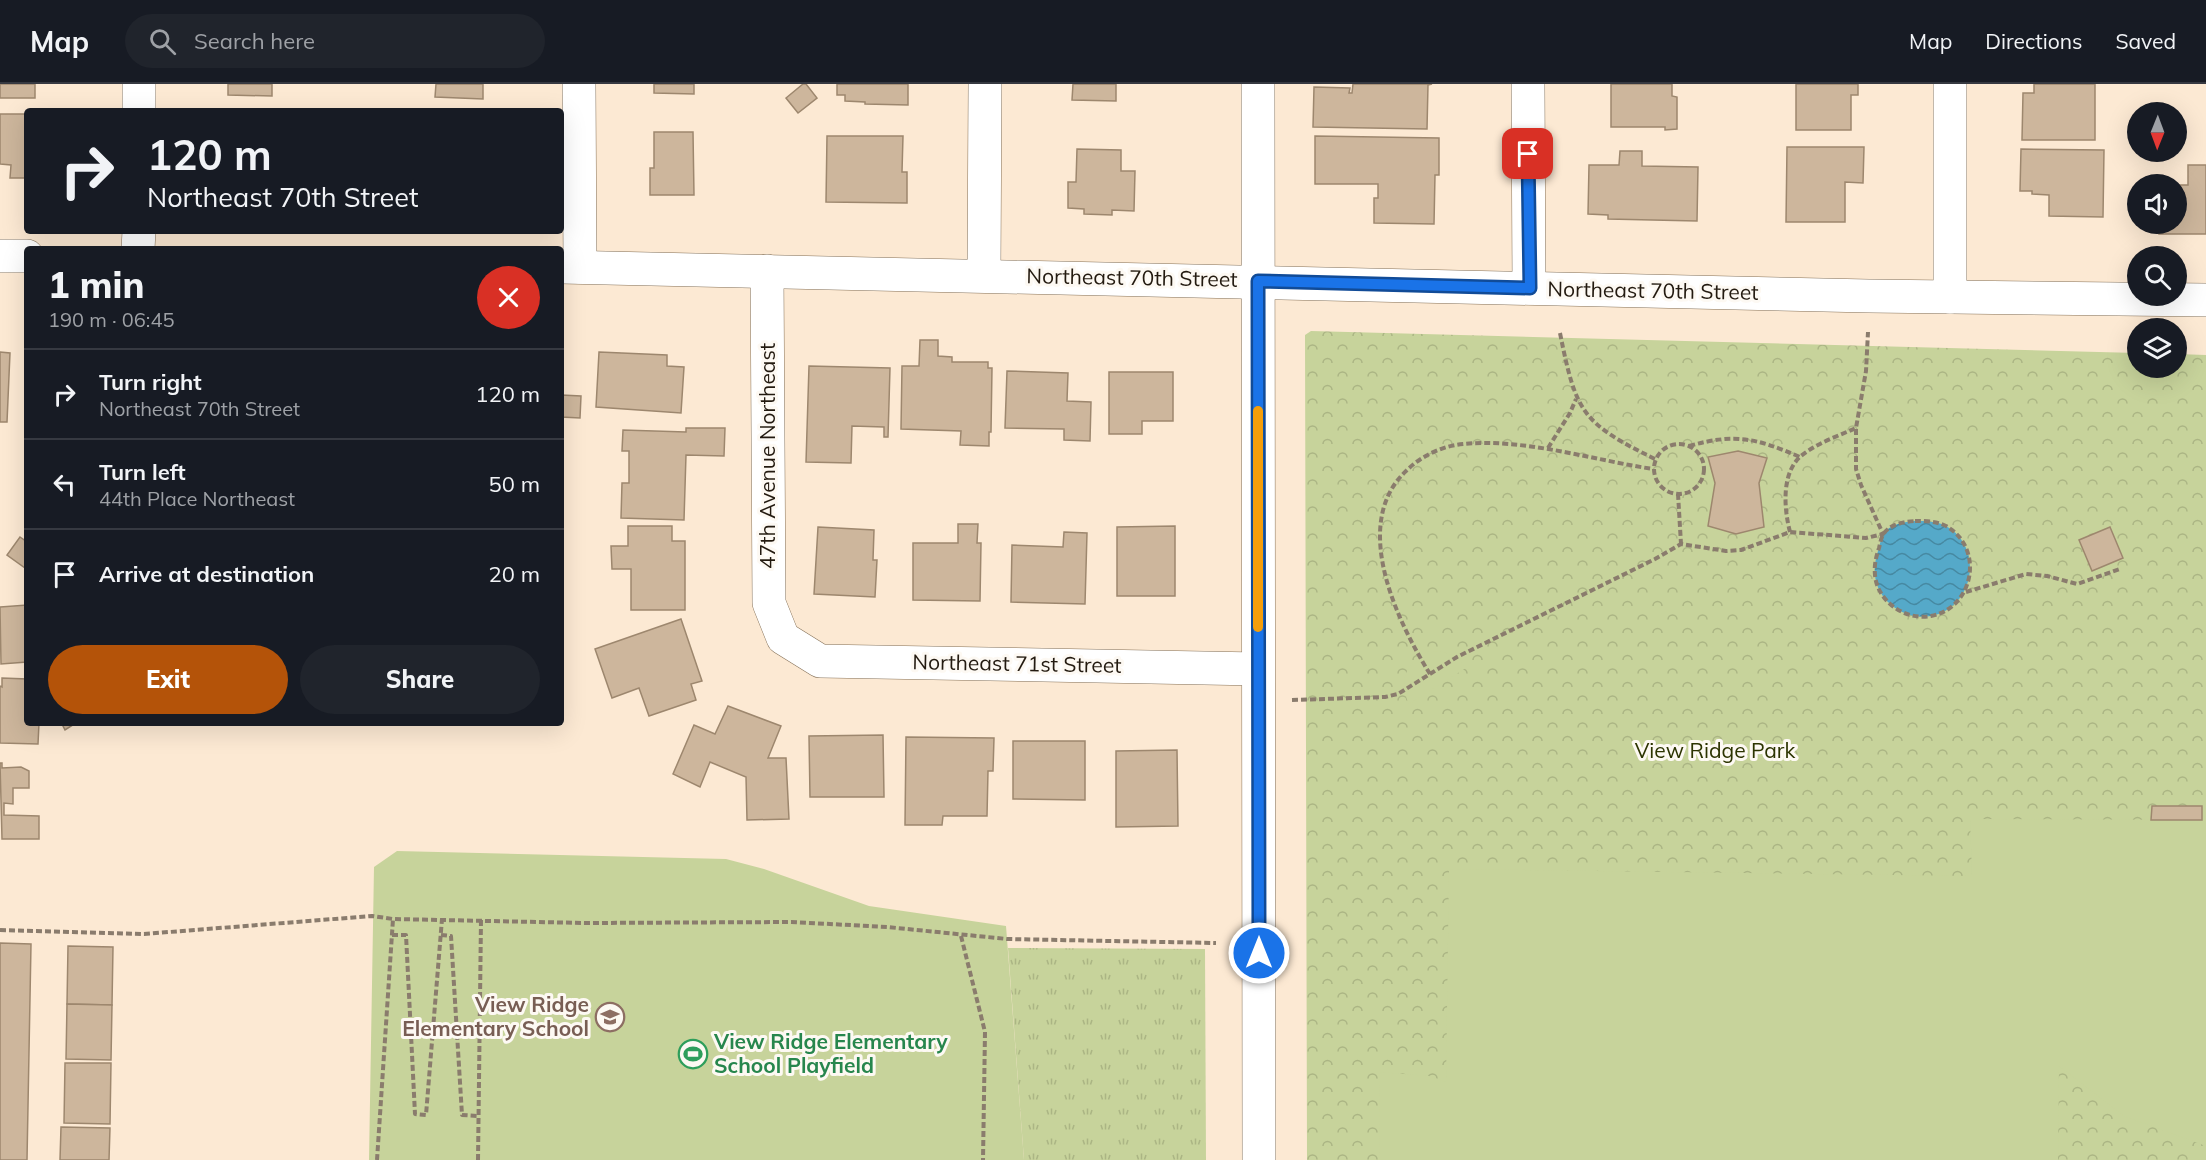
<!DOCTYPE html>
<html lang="en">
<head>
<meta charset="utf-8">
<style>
  :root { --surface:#171b24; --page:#20242c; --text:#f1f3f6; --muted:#9ea1a6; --line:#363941; --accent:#b45309 }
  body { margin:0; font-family:Mulish,sans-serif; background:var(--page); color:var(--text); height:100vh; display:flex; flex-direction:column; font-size:22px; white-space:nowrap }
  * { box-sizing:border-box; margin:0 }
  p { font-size:20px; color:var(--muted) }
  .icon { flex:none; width:33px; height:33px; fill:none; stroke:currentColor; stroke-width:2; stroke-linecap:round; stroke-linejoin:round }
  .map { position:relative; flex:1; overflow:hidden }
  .panel { position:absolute; left:24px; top:162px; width:540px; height:480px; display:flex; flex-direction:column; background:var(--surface); border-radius:6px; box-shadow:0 6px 24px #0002 }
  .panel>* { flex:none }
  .hud { position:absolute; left:24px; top:24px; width:540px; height:126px; border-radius:6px; box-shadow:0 6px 24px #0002; background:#171b24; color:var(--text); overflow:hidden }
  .needle { width:39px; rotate:181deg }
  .controls { position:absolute; left:2127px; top:18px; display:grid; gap:12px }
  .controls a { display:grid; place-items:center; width:60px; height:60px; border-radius:50%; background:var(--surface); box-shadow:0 6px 24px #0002; font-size:30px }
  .pin { position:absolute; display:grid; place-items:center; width:51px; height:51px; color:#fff; margin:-26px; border-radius:12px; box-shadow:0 3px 9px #0006 }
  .me { position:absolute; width:66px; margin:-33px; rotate:0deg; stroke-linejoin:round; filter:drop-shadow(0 0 4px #0008) }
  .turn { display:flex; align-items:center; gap:21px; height:126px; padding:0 24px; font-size:27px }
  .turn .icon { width:78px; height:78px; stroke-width:2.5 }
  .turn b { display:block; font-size:42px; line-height:51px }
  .round { display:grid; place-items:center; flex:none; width:63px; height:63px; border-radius:32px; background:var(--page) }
  .summary { display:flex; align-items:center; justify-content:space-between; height:102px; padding:0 24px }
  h1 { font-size:36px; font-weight:800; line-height:45px }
  .action { display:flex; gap:12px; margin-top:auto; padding:12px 24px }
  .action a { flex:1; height:69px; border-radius:36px; background:var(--accent); color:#fff; font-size:24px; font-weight:800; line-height:69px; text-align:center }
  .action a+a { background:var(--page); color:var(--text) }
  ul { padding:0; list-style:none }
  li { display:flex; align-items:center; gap:18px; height:90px; padding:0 24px; border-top:2px solid var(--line) }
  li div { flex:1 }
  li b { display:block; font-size:22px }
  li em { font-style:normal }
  header { display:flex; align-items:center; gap:36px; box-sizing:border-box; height:84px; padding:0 30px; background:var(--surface); border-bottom:2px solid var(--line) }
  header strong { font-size:28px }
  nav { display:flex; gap:33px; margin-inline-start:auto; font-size:21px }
  .search { width:420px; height:54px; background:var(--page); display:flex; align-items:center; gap:15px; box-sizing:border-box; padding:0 21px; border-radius:33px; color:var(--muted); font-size:22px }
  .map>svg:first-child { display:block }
  .grass { fill:url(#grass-tufts) }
  .park { fill:url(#park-crowns) }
  .garden { fill:#c7d39b }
  .water { fill:url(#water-waves) }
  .building { fill:#cdb69c; stroke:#9d876e; stroke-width:1.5 }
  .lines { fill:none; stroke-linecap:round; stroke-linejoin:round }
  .street-casing { stroke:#857158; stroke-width:34 }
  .secondary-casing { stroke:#857158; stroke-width:34 }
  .path { stroke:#8a7c6d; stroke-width:4; stroke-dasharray:6 3; stroke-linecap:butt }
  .street { stroke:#fff; stroke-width:33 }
  .secondary { stroke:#fff; stroke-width:33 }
  .route-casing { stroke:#114b97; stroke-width:15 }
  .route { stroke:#1a73e8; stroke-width:10 }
  .slow { stroke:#f59e0b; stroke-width:10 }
  .labels { text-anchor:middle; stroke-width:6; stroke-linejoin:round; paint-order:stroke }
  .street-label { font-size:21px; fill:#231a10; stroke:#fdf9f3 }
  .park-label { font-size:21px; fill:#2c3400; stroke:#fdf9f3 }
  .education-label { font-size:21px; font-weight:bold; fill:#785e54; stroke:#fdf9f3; text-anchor:end }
  .leisure-label { font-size:21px; font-weight:bold; fill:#27864d; stroke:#fdf9f3; text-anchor:start }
</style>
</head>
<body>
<header>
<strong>Map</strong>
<div class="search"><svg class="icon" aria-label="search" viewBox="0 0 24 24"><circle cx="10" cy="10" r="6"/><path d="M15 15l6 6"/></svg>Search here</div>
<nav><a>Map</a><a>Directions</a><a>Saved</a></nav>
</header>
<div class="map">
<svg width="2206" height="1076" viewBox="0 0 2206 1076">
  <defs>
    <pattern id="grass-tufts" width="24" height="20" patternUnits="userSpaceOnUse" patternTransform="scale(1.5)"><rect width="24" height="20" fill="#c7d39b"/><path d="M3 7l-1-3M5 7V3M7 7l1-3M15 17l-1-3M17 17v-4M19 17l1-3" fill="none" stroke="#abb584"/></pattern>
    <pattern id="park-crowns" width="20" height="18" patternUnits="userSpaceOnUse" patternTransform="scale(1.5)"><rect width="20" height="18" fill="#c7d39b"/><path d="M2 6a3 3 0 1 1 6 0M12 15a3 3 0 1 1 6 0" fill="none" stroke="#abb584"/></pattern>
    <pattern id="water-waves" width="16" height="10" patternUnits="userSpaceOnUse" patternTransform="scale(1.5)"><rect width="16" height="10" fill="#55a9c9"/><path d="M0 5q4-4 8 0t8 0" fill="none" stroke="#4689a2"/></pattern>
  </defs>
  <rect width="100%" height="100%" fill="#fce9d3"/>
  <path class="grass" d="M1008 864 1205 865 1206 1076H1024Z"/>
  <path class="park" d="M1311 247 2137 269 2138 284H2176L2177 270 2206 271V1076H1307L1305 251Z"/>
  <g class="garden">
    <path d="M1429 567C1446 567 1456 570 1466 584L1409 620C1398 597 1406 577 1429 567Z"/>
    <path d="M1970 735 2206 736V1062L2124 1032 2059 982 2058 1076H1379L1380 988 1429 992 1446 998 1449 785 1972 792Z"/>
    <path d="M397 767 726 775 764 785 869 822 1006 842 1024 1076H369L374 783Z"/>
  </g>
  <path class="water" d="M1915 437C1925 437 1936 437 1946 442 1985 464 1974 524 1931 532 1905 537 1877 517 1875 491 1874 481 1876 473 1879 464 1880 460 1881 454 1883 451 1889 440 1904 438 1915 437Z"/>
  <g class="building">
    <rect x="0" y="0" width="35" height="14"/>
    <path d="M228 0H272V12L228 11Z"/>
    <path d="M436 0H483V15L435 13Z"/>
    <path d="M654 0H694V10L654 9Z"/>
    <path d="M803 0H806L817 14 798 29 786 14Z"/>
    <path d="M837 0H908V21L865 20V18L845 17V11H837Z"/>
    <path d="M1073 0H1116V17L1072 16Z"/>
    <path d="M1353 0H1432L1428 1 1427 45 1313 43 1314 3 1350 4 1349 9H1352Z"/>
    <path d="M1611 0H1672V12L1677 13V45L1665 46V43H1611Z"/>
    <path d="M1796 0H1858V11H1851V46H1796Z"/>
    <path d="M2034 0H2095V56H2022L2023 9H2034Z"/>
    <path d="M0 30H27V94H10L11 81 0 80Z"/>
    <path d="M654 48H693L694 111H650V84H654Z"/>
    <path d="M827 52H903L902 88H907V119L826 118Z"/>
    <path d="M1315 52 1439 54V91H1435L1434 140 1374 139V114H1378V100H1315Z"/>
    <path d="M1787 63H1864L1863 99 1845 98V138H1786Z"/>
    <path d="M1077 65 1121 66V87H1135L1134 127 1112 126V131L1084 130V125L1068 124V98H1076Z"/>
    <path d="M2021 65 2104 66 2103 133 2049 132V111L2032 110V107H2020Z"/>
    <path d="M1620 67H1642V82L1698 83 1697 137 1608 135V131L1588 130 1589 81H1619Z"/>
    <path d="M2188 81H2206V150H2159V140H2176V101H2188Z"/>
    <path d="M920 256H938V272L952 273V278H988V284H992L991 348H989V362L960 361 961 347 901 345 902 282H919Z"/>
    <path d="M0 268 10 269 7 338H0Z"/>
    <path d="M599 268 667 271V282L684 283 681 329 596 323Z"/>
    <path d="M809 282 890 284 888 353H884V343L852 342 851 379 806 378Z"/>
    <path d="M1007 287 1068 289 1067 317 1091 318 1090 357 1064 356V345L1005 344Z"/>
    <path d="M1109 288H1173V337H1142V350H1109Z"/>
    <path d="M561 311 581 312 580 334 561 333Z"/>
    <path d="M686 344H725L724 372 686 371 684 436 621 434 622 399H629V367H622L623 346 686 348Z"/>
    <path d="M1738 367 1767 374 1759 399 1764 443 1736 450 1708 442 1715 399 1708 373Z"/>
    <path d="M958 440H978L977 459H981L980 517 913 516V459H958Z"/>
    <path d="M628 442H672V457H685V526H631V485H612L611 462H628Z"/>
    <path d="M1175 442V512H1117V443Z"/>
    <path d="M818 443 874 446 873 476H877L875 513 814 510Z"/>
    <path d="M2110 443 2123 474 2092 487 2079 456Z"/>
    <path d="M1064 448 1087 449 1085 520 1011 518 1012 461 1063 463Z"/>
    <path d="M20 453 27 458V481L25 484 7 471Z"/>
    <path d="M27 521V578L1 580 0 523Z"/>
    <path d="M681 535 702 597 691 600 696 616 649 632 639 604 612 614 595 565Z"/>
    <path d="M2 594 27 595V639H39L38 660 0 659V602L2 603Z"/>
    <path d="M728 622 781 642 768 674H786L789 735 747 736 746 693 710 678 700 703 673 690 694 641 715 650Z"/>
    <path d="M65 639H76L65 646 63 642Z"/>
    <path d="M883 651 884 713H810L809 652Z"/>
    <path d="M906 653 994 654 993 687H988L987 732H943L942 741H905Z"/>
    <path d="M1013 657H1085V716L1013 715Z"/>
    <path d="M1177 666 1178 742 1116 743V667Z"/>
    <path d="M0 679H2V684L21 683 29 687V704H13V720L4 719V731L39 732V755H2Z"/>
    <path d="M2152 722H2202V736H2151Z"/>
    <path d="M0 859 31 860 27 1076H0Z"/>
    <path d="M68 862 113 863 112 921 67 920Z"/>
    <path d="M67 920 112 921 111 976 66 975Z"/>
    <path d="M65 979H111L110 1040 64 1039Z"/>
    <path d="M61 1043 110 1044 109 1076H60Z"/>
  </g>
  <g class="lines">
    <g class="street-casing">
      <g id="street">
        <path d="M579 0 580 183"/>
        <path d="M1258 0 1259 1076"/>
        <path d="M1528 0 1529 204"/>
        <path d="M1950 0V213"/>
        <path d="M139 27V0"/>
        <path d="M138 165 139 147"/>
        <path d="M767 187 769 519 783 554 820 577 1258 585"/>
        <path d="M984 191 985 0"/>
      </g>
    </g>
    <g class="secondary-casing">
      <g id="secondary">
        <path d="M0 172H27"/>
        <path d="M561 183 1869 212 2206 216"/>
      </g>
    </g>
    <g class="path">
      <path d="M1560 249C1576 329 1582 339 1655 375"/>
      <circle cx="1679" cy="385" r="25"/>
      <path d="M1689 362C1735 349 1756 354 1800 373"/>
      <path d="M1548 364 1570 329 1576 315"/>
      <path d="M1678 410 1681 460"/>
      <path d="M1915 437C1925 437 1936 437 1946 442 1985 464 1974 524 1931 532 1905 537 1877 517 1875 491 1874 481 1876 473 1879 464 1880 460 1881 454 1883 451 1889 440 1904 438 1915 437Z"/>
      <path d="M1790 448C1784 425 1781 389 1801 372 1817 359 1838 352 1856 344L1866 287 1868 248"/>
      <path d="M1966 508 2026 490 2047 492 2077 500 2120 485"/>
      <path d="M1430 590C1397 537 1350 440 1406 387 1421 372 1442 362 1463 360 1524 354 1593 376 1653 385"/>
      <path d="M1292 616 1385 613 1398 610 1457 573 1655 475 1681 460 1726 467 1741 466 1790 448 1866 454 1883 450 1861 401 1856 385V344"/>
      <path d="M0 846 144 850 372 832 393 835 587 839 791 838 887 843 1007 855 1216 859"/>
      <path d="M392 851H406L415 1030 426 1031 442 835"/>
      <path d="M441 851 451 852 462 1031 478 1032"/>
      <path d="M961 852 985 948 983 1076"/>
      <path d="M377 1076 393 835"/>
      <path d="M478 1076 481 836"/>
    </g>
    <use href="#street" class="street"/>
    <use href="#secondary" class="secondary"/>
  </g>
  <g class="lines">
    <g class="route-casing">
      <path id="route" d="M1259 869 1258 197 1530 204 1528 70"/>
    </g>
    <use href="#route" class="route"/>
    <path class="slow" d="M1258 327V543"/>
  </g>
  <defs>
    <g id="school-ring" transform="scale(1.5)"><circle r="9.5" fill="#fdf9f3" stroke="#8d6e63" stroke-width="1.5"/><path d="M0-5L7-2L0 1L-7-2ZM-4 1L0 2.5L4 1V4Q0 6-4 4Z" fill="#8d6e63"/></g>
    <g id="stadium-ring" transform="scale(1.5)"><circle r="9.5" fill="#fdf9f3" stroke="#2e9e5b" stroke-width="1.5"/><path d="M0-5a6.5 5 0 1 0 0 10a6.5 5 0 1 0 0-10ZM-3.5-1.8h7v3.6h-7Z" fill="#2e9e5b"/></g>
  </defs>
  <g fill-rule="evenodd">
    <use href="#school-ring" x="610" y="933"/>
    <use href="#stadium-ring" x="693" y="970"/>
  </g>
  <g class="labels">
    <g class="street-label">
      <text transform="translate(1132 194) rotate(1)" y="7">Northeast 70th Street</text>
      <text transform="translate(1653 207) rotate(1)" y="7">Northeast 70th Street</text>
      <text transform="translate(768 372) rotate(-90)" y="7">47th Avenue Northeast</text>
      <text transform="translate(1017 580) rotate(1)" y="7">Northeast 71st Street</text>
    </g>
    <g class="park-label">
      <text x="1715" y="674">View Ridge Park</text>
    </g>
    <g class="education-label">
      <text x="589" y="928">View Ridge<tspan x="589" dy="24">Elementary School</tspan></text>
    </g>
    <g class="leisure-label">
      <text x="714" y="965">View Ridge Elementary<tspan x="714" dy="24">School Playfield</tspan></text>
    </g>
  </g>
</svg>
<div class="controls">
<a><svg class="needle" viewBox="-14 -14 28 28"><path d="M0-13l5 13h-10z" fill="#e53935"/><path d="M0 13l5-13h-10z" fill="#9ea1a6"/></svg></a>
<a><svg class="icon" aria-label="sound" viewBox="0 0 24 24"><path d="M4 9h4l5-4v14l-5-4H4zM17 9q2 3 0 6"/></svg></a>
<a><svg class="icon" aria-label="search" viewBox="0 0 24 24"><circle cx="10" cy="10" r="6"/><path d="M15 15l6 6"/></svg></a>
<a><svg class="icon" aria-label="layers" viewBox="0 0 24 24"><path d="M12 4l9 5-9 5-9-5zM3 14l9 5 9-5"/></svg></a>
</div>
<div class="pin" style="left:1528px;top:70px;background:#d93025"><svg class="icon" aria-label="arrive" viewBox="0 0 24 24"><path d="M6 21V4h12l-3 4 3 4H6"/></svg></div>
<svg class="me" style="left:1259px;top:869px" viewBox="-20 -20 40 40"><circle r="17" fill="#1a73e8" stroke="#fff" stroke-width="3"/><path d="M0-11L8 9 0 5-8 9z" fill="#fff"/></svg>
<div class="hud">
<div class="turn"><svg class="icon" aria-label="right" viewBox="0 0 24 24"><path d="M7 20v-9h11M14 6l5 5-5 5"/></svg><div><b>120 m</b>Northeast 70th Street</div></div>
</div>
<section class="panel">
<div class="summary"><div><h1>1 min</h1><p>190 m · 06:45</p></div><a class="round" style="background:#d93025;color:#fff"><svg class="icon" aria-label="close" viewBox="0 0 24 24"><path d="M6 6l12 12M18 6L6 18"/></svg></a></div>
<ul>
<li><svg class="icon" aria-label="right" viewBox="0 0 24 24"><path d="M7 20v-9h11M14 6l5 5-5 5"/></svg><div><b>Turn right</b><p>Northeast 70th Street</p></div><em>120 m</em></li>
<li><svg class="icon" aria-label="left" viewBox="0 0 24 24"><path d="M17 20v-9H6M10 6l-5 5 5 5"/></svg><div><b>Turn left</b><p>44th Place Northeast</p></div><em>50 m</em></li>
<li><svg class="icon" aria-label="arrive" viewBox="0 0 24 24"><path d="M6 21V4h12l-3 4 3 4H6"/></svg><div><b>Arrive at destination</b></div><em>20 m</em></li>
</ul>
<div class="action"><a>Exit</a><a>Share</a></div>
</section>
</div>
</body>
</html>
